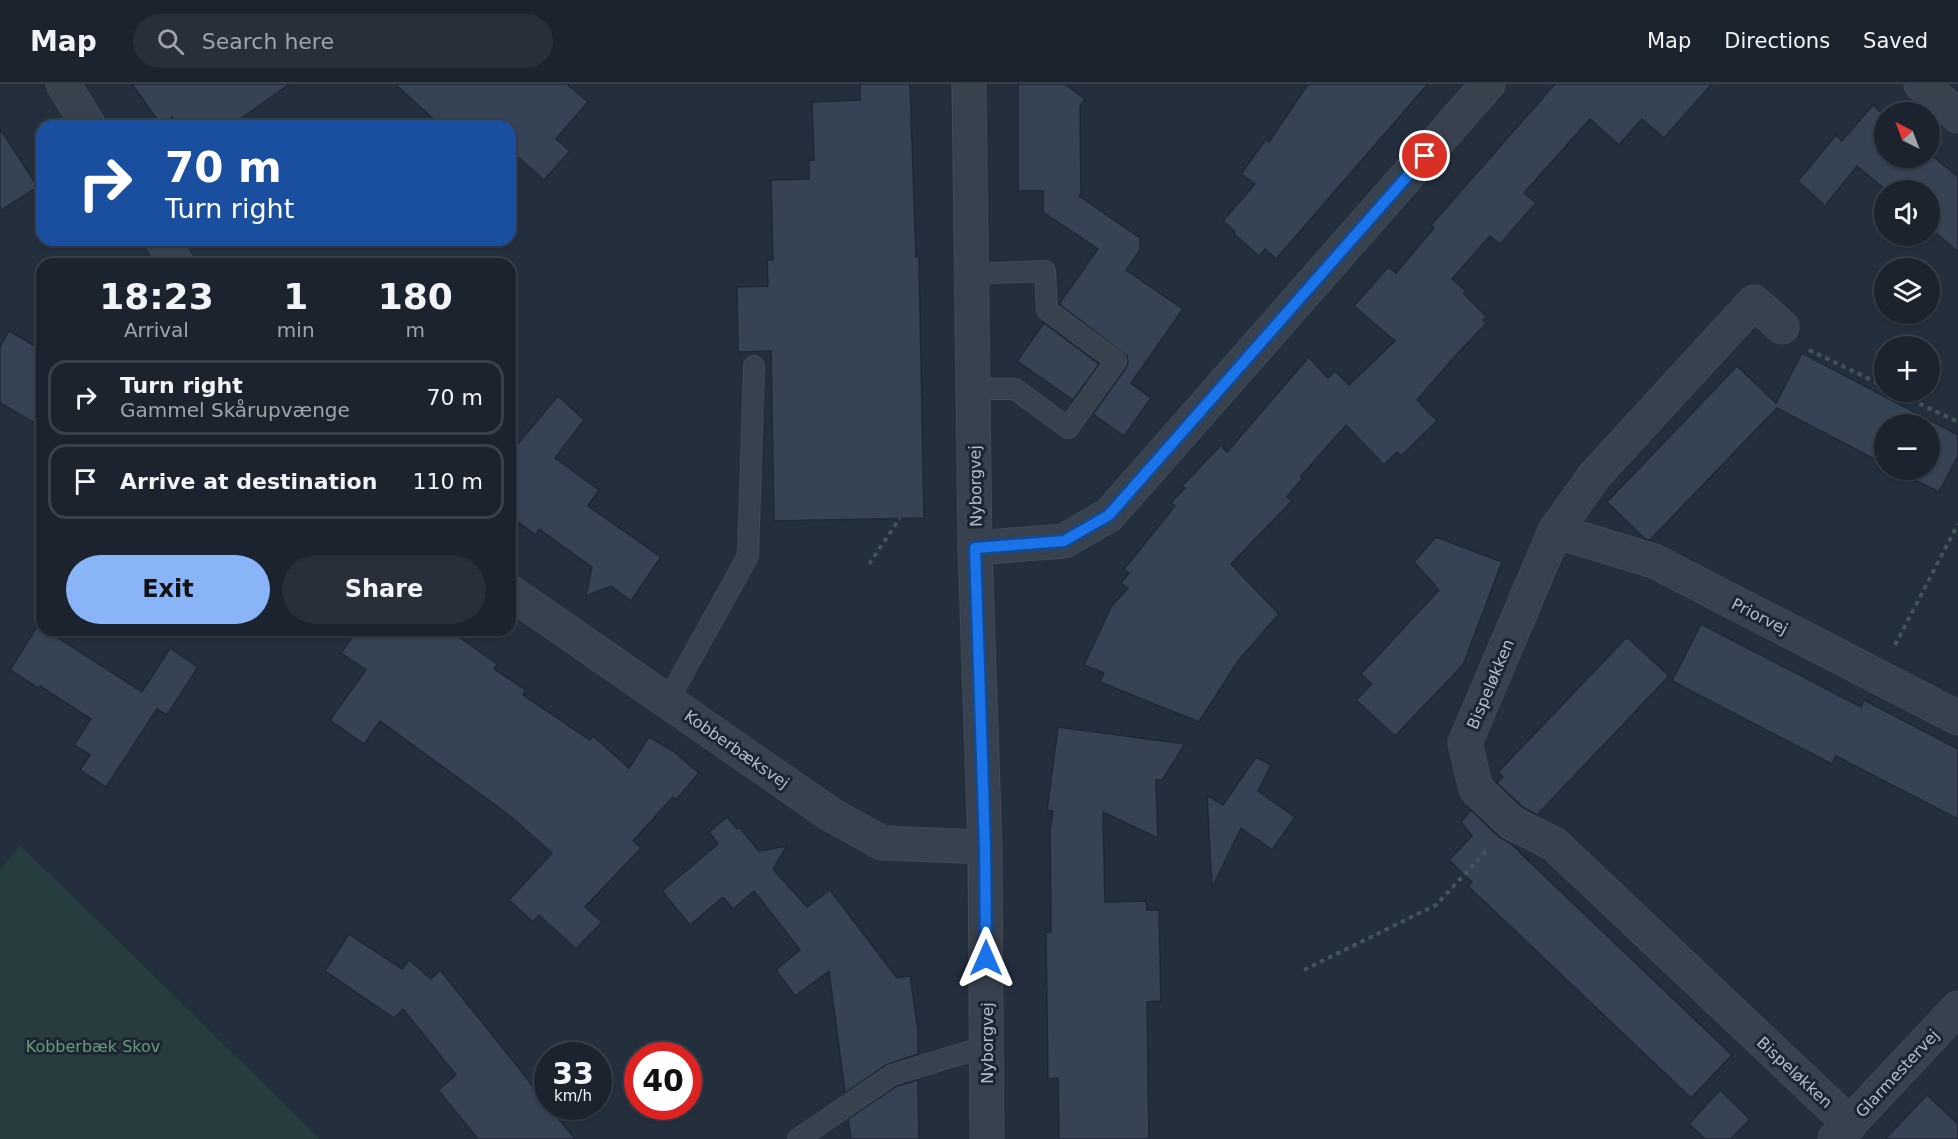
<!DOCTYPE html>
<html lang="en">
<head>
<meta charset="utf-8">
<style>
  :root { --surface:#1b232e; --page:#282f3a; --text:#f1f3f6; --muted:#a0a4aa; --line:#39404a; --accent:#8ab4f8 }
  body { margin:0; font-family:"DejaVu Sans",sans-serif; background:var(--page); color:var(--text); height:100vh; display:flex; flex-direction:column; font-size:22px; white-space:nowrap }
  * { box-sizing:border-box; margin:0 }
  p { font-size:20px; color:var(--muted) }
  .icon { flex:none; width:33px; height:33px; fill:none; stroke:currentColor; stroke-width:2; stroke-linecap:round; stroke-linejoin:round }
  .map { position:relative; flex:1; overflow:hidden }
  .details { position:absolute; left:36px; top:174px; width:480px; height:378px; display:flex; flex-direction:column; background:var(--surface); border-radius:18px; box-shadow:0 2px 4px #0004,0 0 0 2px var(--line) }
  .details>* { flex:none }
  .guide { position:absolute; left:36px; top:36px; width:480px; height:126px; border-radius:18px; box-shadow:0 2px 4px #0004,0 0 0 2px var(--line); background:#1a4fa0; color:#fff; overflow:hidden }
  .needle { width:39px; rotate:318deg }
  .tools { position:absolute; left:1874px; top:18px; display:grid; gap:12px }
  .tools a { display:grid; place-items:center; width:66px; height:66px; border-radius:50%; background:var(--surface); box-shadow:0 2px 4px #0004,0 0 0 2px var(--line); font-size:30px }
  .speed { position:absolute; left:534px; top:958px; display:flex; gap:12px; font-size:30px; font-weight:700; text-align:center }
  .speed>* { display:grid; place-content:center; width:78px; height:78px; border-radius:50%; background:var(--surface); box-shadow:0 2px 4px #0004,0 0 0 2px var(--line); line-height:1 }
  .speed small { font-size:15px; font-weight:400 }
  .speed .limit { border:9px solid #d22; background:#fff; color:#111 }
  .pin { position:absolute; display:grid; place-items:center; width:51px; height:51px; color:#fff; margin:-26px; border:3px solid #fff; border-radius:50%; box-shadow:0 2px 6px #0007 }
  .me { position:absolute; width:66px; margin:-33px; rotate:0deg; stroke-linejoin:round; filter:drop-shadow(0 0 4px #0008) }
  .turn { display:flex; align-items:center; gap:21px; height:126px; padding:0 30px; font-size:27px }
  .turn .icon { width:78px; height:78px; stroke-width:2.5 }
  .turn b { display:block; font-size:42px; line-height:51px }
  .eta { display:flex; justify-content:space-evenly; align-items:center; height:102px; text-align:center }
  .eta b { font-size:36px; font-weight:600; line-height:42px }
  .action { display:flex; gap:12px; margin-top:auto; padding:12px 30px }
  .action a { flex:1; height:69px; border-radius:36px; background:var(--accent); color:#111; font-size:24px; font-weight:600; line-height:69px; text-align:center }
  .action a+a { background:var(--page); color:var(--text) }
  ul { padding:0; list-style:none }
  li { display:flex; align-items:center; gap:18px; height:75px; margin:0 12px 9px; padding:0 18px; border:3px solid var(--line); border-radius:18px }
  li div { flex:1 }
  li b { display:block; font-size:22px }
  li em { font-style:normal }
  header { display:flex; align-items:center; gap:36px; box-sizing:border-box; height:84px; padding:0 30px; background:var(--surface); border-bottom:2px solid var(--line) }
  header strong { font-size:28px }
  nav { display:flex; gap:33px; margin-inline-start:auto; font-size:21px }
  .search { width:420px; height:54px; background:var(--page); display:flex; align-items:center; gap:15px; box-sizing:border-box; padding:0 21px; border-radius:33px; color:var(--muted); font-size:22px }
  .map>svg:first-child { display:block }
  .green { fill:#263c3f }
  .building { fill:#364354; stroke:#1f2835; stroke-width:1.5 }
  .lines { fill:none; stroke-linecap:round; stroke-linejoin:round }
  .service-casing { stroke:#414a57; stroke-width:22 }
  .minor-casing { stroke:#414a57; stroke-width:35 }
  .tertiary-casing { stroke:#414a57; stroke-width:35 }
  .path { stroke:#3f5557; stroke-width:4; stroke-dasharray:4.5 4.5; stroke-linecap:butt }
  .service { stroke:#38414e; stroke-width:20 }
  .minor { stroke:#38414e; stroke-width:33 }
  .tertiary { stroke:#38414e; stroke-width:33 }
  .route-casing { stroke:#114b97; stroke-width:15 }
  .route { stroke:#1a73e8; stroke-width:10 }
  .labels { text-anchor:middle; stroke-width:6; stroke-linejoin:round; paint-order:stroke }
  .street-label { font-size:16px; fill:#b4bcc9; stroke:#1d2633 }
  .park-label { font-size:16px; fill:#6b9a76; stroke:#1d2633 }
</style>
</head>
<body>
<header>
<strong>Map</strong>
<div class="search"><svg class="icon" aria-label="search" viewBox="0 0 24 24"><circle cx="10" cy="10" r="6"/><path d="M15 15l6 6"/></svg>Search here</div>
<nav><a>Map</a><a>Directions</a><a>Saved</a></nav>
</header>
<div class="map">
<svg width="1958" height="1055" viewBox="0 0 1958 1055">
  <rect width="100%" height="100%" fill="#242f3e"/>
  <path class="green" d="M20 761 320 1055H0V786Z"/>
  <g class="building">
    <path d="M132 0H290L230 42H178L172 33 161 41Z"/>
    <path d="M395 0H567L588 18 556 55 570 67 544 96 510 66V42H441Z"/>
    <path d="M860 0H910L916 173H919L924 434 774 437 771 267 738 268 737 203 768 202 767 176H773L771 96 809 95V76H814L812 18 860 16Z"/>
    <path d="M1018 0H1065L1085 15 1080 22 1081 110 1079 112 1140 154V166L1126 186 1183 225 1131 299 1151 314 1124 352 1093 330 1126 284 1128 278 1127 272 1059 220 1098 165 1043 128V107H1018Z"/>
    <path d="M1308 0H1428L1276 175 1265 165 1259 172 1234 150 1235 148 1223 137 1255 100 1241 90 1266 55 1269 58Z"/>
    <path d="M1555 0H1712L1664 54 1642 35 1619 61 1590 35 1524 109 1536 119 1500 160 1490 152 1452 195 1466 207 1464 210 1487 233 1483 236 1487 239 1457 270 1417 316 1437 337 1401 372 1397 368 1384 381 1346 341 1301 392 1303 394 1287 413 1292 417 1231 480 1279 530 1238 577 1199 638 1100 598 1104 589 1084 581 1111 523 1128 504 1121 499 1129 489 1124 485 1175 422 1171 418 1185 404 1182 402 1221 361 1227 368 1309 273 1328 294 1335 287 1349 301 1395 257 1354 222 1388 183 1396 189 1434 144 1431 141Z"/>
    <path d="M1873 21 1884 31V74H1929V69L1958 93V168L1929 143V106H1886L1857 82 1825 122 1798 97 1836 51 1842 57Z"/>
    <path d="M0 45 38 103 0 127Z"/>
    <path d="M1044 239 1099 280 1073 316 1017 277Z"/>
    <path d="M9 247 42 266V343L0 319V263Z"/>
    <path d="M1802 269 1958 351V372L1939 408 1895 386H1929V340H1884V380L1777 324 1650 456 1645 455 1607 418 1737 282 1776 319Z"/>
    <path d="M558 312 584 336 555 374 599 406 588 422 661 473 631 517 611 502 586 512 592 483 539 445 536 451 510 432V369Z"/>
    <path d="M1436 453 1502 478 1463 581 1395 652 1356 616 1372 600 1361 590 1439 506 1414 478Z"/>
    <path d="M1701 540 1861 623 1864 616 1958 665V735L1836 672 1832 680 1672 597Z"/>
    <path d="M38 541 42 543V546H46L142 608 170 564 198 583 167 631 157 625 106 703 80 686 90 671 74 661 91 635 40 602 38 604 10 586Z"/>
    <path d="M357 546H449L497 580 494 585 526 606 523 611 590 656 593 652 629 684 649 653 673 667 699 689 676 716 673 713 633 757 641 764 585 823 602 838 576 865 539 831 533 838 509 816 552 769 509 731 380 637 364 660 330 636 366 586 341 569Z"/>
    <path d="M1627 553 1669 592 1537 731 1523 723 1497 699 1503 693 1498 688Z"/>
    <path d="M1058 643 1185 660 1162 696H1156L1158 754 1103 728 1105 818 1146 817 1147 826H1159L1161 917 1147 918 1149 1055H1059L1058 994 1048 995 1046 848H1051L1050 744 1053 727 1047 726Z"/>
    <path d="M1256 673 1271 681 1258 707 1295 733 1272 766 1241 744 1212 804 1207 711 1223 721Z"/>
    <path d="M1471 726 1499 753 1510 759 1732 971 1691 1014 1468 802 1472 798 1449 776 1472 752 1461 738Z"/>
    <path d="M727 733 737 745 740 744 759 767 787 762 773 785 807 823 830 806 897 894 910 892 918 945V970L886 981 845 1009 829 887 795 912 776 886 800 866 754 807 733 825 723 813 690 841 662 807 718 760 709 748Z"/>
    <path d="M349 850 402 885 409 876 431 895 440 886 522 988 548 1023H549L575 1055H478L438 1006 456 991 403 925 394 934 325 887Z"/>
    <path d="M918 996 919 1055H851L848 1035 897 1002Z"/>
    <path d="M1720 1006 1750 1035 1731 1055H1705L1689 1040Z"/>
    <path d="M1927 1011 1958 1040V1055H1885Z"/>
  </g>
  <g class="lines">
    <g class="service-casing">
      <g id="service">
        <path d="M972 190 1045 187 1047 226 1116 277 1068 344 1015 305H974"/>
        <path d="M667 618 748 472 754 282"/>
        <path d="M798 1055 892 991 987 962"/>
      </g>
    </g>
    <g class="minor-casing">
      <g id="minor">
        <path d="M1921 0 1958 32"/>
        <path d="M1782 243 1754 218 1595 391 1555 447 1465 659 1476 705 1512 739 1554 760 1850 1040"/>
        <path d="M1555 447 1654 477 1958 634"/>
        <path d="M975 464 1064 457 1109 431 1488 0"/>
        <path d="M1835 1055 1958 924"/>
      </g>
    </g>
    <g class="tertiary-casing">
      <g id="tertiary">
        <path d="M63 0 89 42"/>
        <path d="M969 0 975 464 985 763 987 1055"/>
        <path d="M162 156 177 180"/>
        <path d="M510 508 830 730 882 759 985 763"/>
      </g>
    </g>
    <g class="path">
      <path d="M1809 266 1884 302"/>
      <path d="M1895 308 1958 338"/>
      <path d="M869 480 900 434"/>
      <path d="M1895 561 1958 440"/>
      <path d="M1304 886 1436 821 1487 766"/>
    </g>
    <use href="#service" class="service"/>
    <use href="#minor" class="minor"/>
    <use href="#tertiary" class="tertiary"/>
  </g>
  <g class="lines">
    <g class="route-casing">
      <path id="route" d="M986 874 985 763 975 464 1064 457 1109 431 1425 72"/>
    </g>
    <use href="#route" class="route"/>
  </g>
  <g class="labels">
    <g class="street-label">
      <text transform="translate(975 402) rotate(-91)" y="6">Nyborgvej</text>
      <text transform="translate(1760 532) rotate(27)" y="6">Priorvej</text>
      <text transform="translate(1490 600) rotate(-67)" y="6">Bispeløkken</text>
      <text transform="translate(737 665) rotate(35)" y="6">Kobberbæksvej</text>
      <text transform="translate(987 959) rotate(-90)" y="6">Nyborgvej</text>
      <text transform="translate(1795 988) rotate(43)" y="6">Bispeløkken</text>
      <text transform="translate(1897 989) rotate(-47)" y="6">Glarmestervej</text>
    </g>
    <g class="park-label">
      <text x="93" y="968">Kobberbæk Skov</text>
    </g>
  </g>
</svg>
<div class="tools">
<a><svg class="needle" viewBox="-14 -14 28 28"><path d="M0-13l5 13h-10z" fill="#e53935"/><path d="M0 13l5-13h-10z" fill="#a0a4aa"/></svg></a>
<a><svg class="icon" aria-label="sound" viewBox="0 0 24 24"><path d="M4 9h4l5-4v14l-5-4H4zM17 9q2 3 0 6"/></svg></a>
<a><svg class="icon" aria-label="layers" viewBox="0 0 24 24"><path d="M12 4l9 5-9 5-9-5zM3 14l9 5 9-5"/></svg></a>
<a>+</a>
<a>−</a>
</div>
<div class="speed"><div>33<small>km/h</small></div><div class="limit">40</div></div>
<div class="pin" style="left:1425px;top:72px;background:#d93025"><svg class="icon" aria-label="arrive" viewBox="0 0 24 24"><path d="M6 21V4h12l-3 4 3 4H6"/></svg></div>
<svg class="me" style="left:986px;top:874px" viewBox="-20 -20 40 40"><path d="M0-17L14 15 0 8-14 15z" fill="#1a73e8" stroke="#fff" stroke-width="4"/></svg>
<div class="guide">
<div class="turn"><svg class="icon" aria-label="right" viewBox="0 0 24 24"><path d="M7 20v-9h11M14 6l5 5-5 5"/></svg><div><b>70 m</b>Turn right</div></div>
</div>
<section class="details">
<div class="eta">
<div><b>18:23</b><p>Arrival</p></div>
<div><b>1</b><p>min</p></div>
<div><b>180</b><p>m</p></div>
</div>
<ul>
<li><svg class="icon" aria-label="right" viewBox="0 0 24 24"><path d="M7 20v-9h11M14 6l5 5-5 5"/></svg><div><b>Turn right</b><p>Gammel Skårupvænge</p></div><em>70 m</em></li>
<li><svg class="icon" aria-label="arrive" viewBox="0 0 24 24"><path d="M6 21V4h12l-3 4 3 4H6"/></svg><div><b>Arrive at destination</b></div><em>110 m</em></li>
</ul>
<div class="action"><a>Exit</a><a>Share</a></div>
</section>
</div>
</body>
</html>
